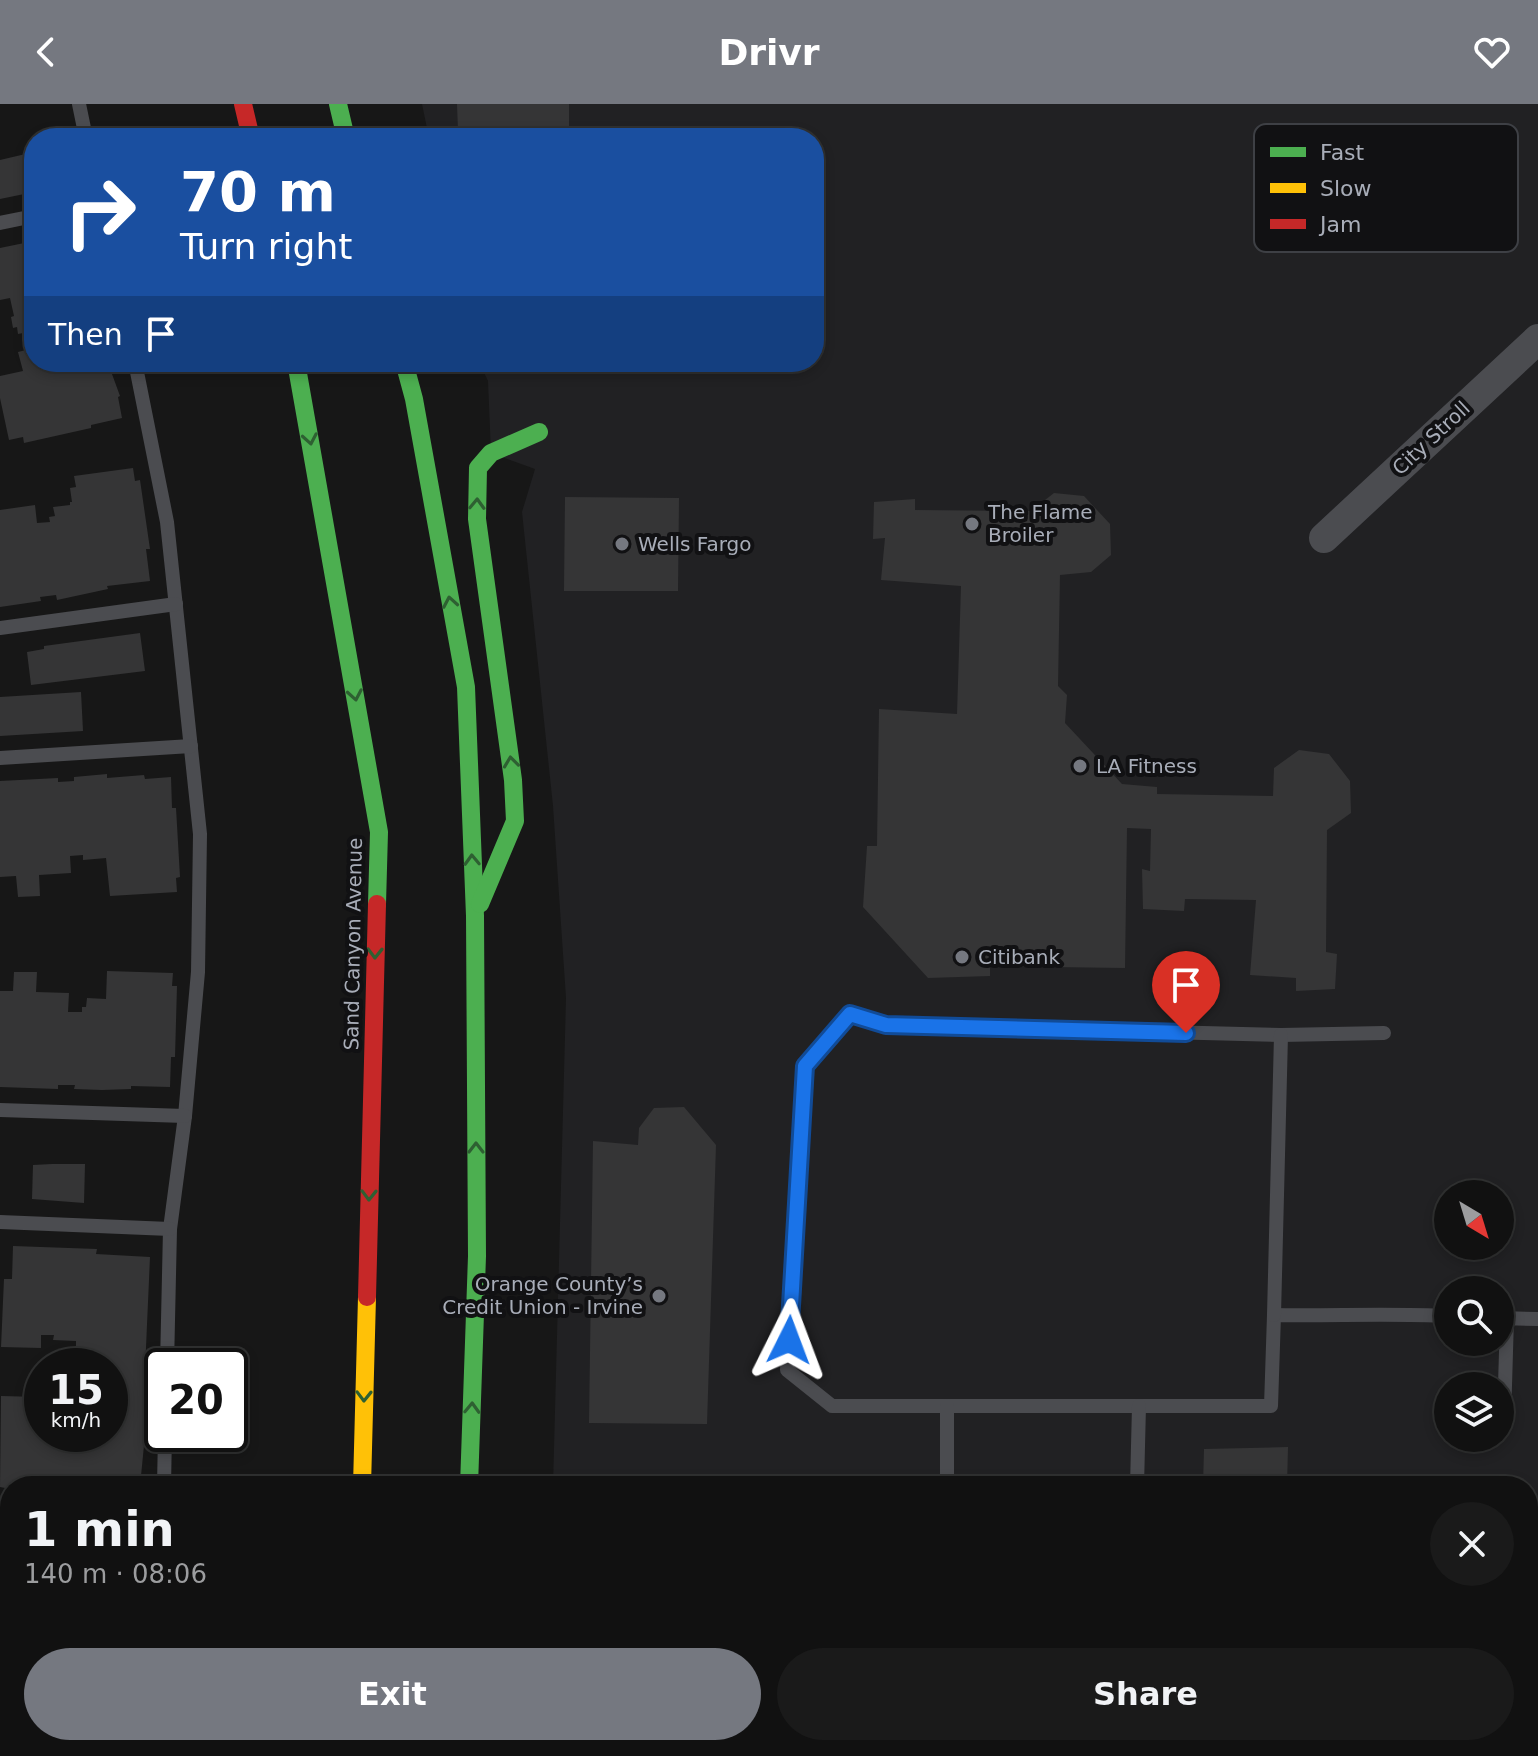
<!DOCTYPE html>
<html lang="en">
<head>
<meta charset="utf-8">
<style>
  :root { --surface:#111; --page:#1a1a1a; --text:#f1f3f6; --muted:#9c9d9f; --line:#303131; --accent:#757880 }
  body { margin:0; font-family:"DejaVu Sans",sans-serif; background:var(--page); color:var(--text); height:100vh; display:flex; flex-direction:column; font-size:30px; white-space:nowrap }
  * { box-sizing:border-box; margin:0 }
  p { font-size:26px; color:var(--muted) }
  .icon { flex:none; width:44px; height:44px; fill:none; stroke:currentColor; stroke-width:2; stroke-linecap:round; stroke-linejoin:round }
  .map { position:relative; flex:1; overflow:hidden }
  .sheet { position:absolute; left:0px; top:1372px; width:1538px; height:280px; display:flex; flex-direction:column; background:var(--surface); border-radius:32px 32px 0 0; box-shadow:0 4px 12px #0003,0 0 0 2px var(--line) }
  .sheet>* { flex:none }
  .banner { position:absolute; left:24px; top:24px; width:800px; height:244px; border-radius:32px; box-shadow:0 4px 12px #0003,0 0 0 2px var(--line); background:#1a4fa0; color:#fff; overflow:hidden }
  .needle { width:52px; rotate:142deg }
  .controls { position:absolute; left:1434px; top:1076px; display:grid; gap:16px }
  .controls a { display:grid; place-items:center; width:80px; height:80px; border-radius:50%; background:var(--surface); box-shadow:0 4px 12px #0003,0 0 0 2px var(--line); font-size:40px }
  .speed { position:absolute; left:24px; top:1244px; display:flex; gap:16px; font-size:40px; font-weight:700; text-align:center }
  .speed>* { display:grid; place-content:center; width:104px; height:104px; border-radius:50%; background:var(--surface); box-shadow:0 4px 12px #0003,0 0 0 2px var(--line); line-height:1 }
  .speed small { font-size:20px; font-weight:400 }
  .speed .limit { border:4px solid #111; border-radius:12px; background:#fff; color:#111 }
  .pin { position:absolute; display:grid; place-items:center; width:68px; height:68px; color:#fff; margin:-82px -34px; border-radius:50% 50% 50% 0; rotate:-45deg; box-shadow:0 0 8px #0007 }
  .pin .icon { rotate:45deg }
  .me { position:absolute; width:88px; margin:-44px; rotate:3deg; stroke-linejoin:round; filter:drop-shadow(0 0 6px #0008) }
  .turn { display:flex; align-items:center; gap:28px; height:168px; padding:0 24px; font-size:36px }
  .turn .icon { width:104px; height:104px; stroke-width:2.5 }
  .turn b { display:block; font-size:56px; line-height:68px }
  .then { display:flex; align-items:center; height:76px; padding:0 24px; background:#0003; gap:16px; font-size:30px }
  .round { display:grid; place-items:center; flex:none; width:84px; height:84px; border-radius:42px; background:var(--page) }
  .headline { display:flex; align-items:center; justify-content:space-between; height:136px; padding:0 24px }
  h1 { font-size:48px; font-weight:800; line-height:60px }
  .action { display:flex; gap:16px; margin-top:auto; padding:16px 24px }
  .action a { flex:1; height:92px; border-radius:48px; background:var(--accent); color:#fff; font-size:32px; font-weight:800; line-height:92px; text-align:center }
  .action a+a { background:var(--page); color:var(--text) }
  header { display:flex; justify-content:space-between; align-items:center; height:104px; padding:0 24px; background:var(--accent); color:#fff; font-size:36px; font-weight:800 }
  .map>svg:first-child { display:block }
  .built { fill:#212123; fill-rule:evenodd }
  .building { fill:#353536 }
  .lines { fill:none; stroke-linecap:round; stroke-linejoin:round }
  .lane { stroke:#4b4c50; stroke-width:14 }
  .street { stroke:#4b4c50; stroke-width:30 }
  .fast { stroke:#4caf50; stroke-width:18 }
  .slow { stroke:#ffc107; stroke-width:18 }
  .jam { stroke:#c62828; stroke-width:18 }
  .oneway { stroke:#2e6032 }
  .route-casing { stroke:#114b97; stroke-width:20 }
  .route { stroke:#1a73e8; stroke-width:14 }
  .poi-dot { fill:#757880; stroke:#111113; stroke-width:3 }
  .labels { text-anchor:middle; stroke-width:8; stroke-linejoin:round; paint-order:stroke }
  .street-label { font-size:20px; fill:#a8adb8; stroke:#111113 }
  .poi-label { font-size:20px; fill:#a8adb8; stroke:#111113; text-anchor:start }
  .key { fill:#111113; stroke:#3e4045; stroke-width:2 }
  .key-label { font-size:22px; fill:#a8adb8 }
</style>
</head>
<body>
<header><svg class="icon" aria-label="back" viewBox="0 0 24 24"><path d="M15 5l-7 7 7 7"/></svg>Drivr<svg class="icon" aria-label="heart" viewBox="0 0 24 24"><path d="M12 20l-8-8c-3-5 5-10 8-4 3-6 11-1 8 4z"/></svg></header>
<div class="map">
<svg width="1538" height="1652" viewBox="0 0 1538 1652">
  <rect width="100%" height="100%" fill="#171717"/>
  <path class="built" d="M422 0H1538V1603L1528 1601V1382H553L566 894 553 702 522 408 535 365 491 349 488 277 479 258H814V34H429ZM1448 1090H1500V1142H1448ZM1448 1186H1500V1238H1448ZM1448 1282H1500V1334H1448Z"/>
  <g class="building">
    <path d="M457 0H569V34H478V27H458Z"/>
    <path d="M34 48V88L0 95V56Z"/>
    <path d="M34 137V258H115L118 269 112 270 120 292 118 293 122 314 91 321V324L24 339 23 333 9 336 0 294V272L23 267 18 248 26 246 25 241 31 240 28 228 18 230 17 223 13 224 11 213 14 212 10 194 0 196V144Z"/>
    <path d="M133 364 135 377 140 376 150 445H146L150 477 107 482 108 485 57 496 56 491 40 493 41 497 0 503V406L35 401 37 419 50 418 49 413 55 412 53 403 70 401V398H72L70 384 76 383 74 372Z"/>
    <path d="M1054 389 1084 392 1110 420 1111 451 1091 468 1060 471 1058 582 1067 591 1065 619 1122 680 1157 683V690L1273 692 1274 664 1299 646 1329 650 1350 677 1351 709 1327 726 1326 848 1337 850 1335 885 1296 887V874L1250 871 1256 796 1185 795 1184 807 1143 805 1142 765 1150 767 1151 725 1127 724 1125 864 990 862V872L928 874 863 803 867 742H877L879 605 957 610 961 482 881 476 885 434 873 435 874 398 915 395V406L1031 407Z"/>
    <path d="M565 393 679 394 678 487H564Z"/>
    <path d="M140 529 145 567 31 581 27 548 44 545V542Z"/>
    <path d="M81 588 83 627 0 632V593Z"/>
    <path d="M107 670V674L144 671 145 675 171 673 172 704H176L180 773 176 774 177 788 110 792 106 754 83 756V751L70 752 71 769 39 771 40 792 18 793 16 772 0 773V677L58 674V678L74 677V673Z"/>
    <path d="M107 867 173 869 172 882H177L175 953H171L170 983 131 982V985L102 986 74 985 75 981H58V985L0 983V887H13L14 868H37L36 888 69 889 68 908H82V903H86L87 894 106 895Z"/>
    <path d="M684 1003 716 1041 707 1320 589 1319 593 1037 638 1041 639 1024 654 1004Z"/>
    <path d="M52 1060H85L84 1099 32 1095 33 1061Z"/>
    <path d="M13 1142 97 1145 96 1150 150 1153 143 1311H147L140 1382H10V1395H5V1384L0 1383 1 1292 40 1293 42 1330H110V1262H93L94 1248 76 1247V1237L53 1236 54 1231H41V1244L1 1243 4 1175H12Z"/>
    <path d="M1288 1343 1287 1382H1203L1204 1345Z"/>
    <path d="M756 1371 911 1375V1382H756Z"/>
  </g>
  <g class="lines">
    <g class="lane">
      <path d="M79 0 86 34"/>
      <path d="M0 119 34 112"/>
      <path d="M135 258 167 418 200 730 198 868 185 1012 170 1125 167 1262"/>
      <path d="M0 524 176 500"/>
      <path d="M0 654 191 642"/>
      <path d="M1384 929 1281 931 886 921 850 910 805 962 787 1266 832 1302H1271L1274 1211C1332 1212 1390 1209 1448 1212"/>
      <path d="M0 1006 185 1012"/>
      <path d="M0 1118 170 1125"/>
      <path d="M1274 1211 1281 931"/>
      <path d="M1500 1214 1538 1215"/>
      <path d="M1504 1315 1507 1214"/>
      <path d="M164 1382 165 1330"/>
      <path d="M947 1382V1302"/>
      <path d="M1137 1382 1139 1302"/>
      <path d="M0 1415H10"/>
    </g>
    <path class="street" d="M1324 434 1538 235"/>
    <g class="fast">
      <path d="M338 0 346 34"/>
      <path d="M296 258 379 728 377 800"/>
      <path d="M404 258 414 295 466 583 475 812 477 1152 469 1382"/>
      <path d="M480 800 515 717 513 676 477 415 478 364 491 349 539 328"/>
      <path d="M0 1603H10"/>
      <path d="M355 1642V1652"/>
      <path d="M995 1642 1169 1652"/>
      <path d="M459 1652 460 1642"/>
    </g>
    <path class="slow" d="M362 1382 367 1193"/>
    <g class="jam">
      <path d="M243 0 251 34"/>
      <path d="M367 1193 377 800"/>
    </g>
  </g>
  <defs><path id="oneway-chevron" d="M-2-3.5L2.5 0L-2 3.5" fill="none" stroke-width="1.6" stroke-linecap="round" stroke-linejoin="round" transform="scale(2)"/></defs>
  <g class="oneway">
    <use href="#oneway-chevron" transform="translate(310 335) rotate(80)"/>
    <use href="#oneway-chevron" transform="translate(477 400) rotate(-88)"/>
    <use href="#oneway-chevron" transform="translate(450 498) rotate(-100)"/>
    <use href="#oneway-chevron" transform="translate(355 591) rotate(80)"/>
    <use href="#oneway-chevron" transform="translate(511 658) rotate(-97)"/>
    <use href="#oneway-chevron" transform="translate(472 756) rotate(-92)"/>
    <use href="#oneway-chevron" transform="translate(375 849) rotate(91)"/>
    <use href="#oneway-chevron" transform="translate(476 1044) rotate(-90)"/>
    <use href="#oneway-chevron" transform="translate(369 1091) rotate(91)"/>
    <use href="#oneway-chevron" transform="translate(364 1292) rotate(91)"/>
    <use href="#oneway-chevron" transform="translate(472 1304) rotate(-88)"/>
  </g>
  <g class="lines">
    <g class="route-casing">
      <path id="route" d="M789 1236 805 962 850 910 886 921 1186 929"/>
    </g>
    <use href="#route" class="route"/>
  </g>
  <g class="poi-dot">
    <circle cx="972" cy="420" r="8"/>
    <circle cx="622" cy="440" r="8"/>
    <circle cx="1080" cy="662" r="8"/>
    <circle cx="962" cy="853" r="8"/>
    <circle cx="659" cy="1192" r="8"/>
  </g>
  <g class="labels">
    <g class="street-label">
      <text transform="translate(1431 334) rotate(-43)" y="7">City Stroll</text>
      <text transform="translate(353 840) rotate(-89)" y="7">Sand Canyon Avenue</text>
    </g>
    <g class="poi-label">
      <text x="988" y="415">The Flame<tspan x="988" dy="23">Broiler</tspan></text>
      <text x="638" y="447">Wells Fargo</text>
      <text x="1096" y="669">LA Fitness</text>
      <text x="978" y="860">Citibank</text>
      <text x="643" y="1187" text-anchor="end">Orange County’s<tspan x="643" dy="23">Credit Union - Irvine</tspan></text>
    </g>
  </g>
  <rect x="1254" y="20" width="264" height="128" rx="12" class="key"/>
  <rect x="1270" y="43" width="36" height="10" fill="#4caf50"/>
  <rect x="1270" y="79" width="36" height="10" fill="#ffc107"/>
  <rect x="1270" y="115" width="36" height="10" fill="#c62828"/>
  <g class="key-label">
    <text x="1320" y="56">Fast</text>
    <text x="1320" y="92">Slow</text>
    <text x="1320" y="128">Jam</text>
  </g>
</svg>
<div class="controls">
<a><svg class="needle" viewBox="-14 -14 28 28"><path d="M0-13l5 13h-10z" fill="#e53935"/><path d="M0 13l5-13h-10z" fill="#9c9d9f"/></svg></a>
<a><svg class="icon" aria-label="search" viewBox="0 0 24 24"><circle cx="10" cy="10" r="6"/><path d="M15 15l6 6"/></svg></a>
<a><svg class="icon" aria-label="layers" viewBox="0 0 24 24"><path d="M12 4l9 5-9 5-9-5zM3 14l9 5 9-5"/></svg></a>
</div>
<div class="speed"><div>15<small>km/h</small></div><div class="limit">20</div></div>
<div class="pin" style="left:1186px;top:929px;background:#d93025"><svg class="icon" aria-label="arrive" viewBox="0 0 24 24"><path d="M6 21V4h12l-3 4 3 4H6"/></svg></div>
<svg class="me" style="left:789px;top:1236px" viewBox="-20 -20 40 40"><path d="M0-17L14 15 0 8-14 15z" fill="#1a73e8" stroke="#fff" stroke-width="4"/></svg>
<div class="banner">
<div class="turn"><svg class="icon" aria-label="right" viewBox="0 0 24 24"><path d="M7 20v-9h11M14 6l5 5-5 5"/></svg><div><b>70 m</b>Turn right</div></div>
<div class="then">Then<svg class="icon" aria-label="arrive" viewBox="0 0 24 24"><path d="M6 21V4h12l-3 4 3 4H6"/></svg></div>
</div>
<section class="sheet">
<div class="headline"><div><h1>1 min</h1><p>140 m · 08:06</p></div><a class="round"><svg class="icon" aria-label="close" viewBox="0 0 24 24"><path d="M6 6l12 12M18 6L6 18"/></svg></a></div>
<div class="action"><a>Exit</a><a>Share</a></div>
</section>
</div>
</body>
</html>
